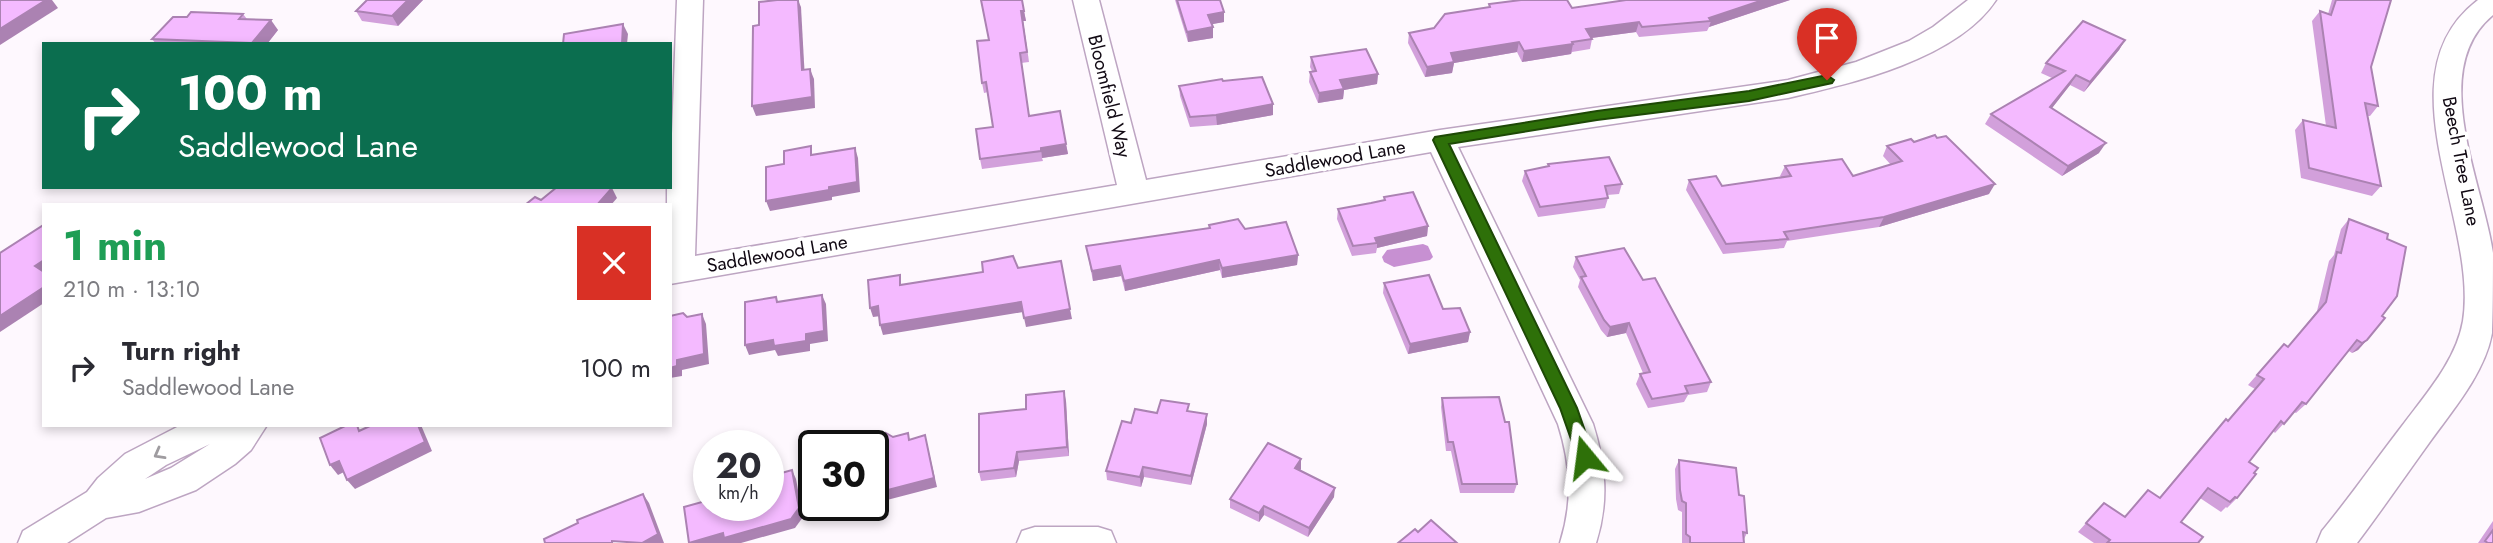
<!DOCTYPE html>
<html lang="en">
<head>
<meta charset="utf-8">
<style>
  :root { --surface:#fff; --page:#f2f2f3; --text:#2b2b33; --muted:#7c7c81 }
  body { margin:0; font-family:Jost,sans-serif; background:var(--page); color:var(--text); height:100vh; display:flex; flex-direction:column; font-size:26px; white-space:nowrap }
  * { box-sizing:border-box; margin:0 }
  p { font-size:23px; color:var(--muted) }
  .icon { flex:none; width:38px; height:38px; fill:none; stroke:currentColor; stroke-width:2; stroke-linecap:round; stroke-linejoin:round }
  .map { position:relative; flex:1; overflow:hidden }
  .panel { position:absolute; left:42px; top:203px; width:630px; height:224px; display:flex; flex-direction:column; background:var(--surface); border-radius:0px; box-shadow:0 4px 10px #0003 }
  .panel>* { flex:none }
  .guide { position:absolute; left:42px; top:42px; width:630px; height:147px; border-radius:0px; box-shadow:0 4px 10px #0003; background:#0b6e4f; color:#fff; overflow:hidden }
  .speed { position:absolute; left:693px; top:430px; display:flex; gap:14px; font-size:35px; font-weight:700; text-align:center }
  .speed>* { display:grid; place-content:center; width:91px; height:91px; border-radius:50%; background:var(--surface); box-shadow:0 4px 10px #0003; line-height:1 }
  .speed small { font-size:18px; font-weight:400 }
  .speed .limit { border:4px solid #111; border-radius:10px; background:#fff; color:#111 }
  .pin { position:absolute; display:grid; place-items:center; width:60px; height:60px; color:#fff; margin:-72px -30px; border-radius:50% 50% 50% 0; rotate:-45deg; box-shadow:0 0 7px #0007 }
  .pin .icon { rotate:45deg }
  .me { position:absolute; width:77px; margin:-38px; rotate:344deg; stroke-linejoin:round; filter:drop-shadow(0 0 5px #0008) }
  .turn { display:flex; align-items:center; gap:24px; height:147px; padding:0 21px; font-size:32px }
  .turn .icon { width:91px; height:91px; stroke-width:2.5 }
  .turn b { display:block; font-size:49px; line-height:60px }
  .round { display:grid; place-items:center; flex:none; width:74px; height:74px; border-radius:0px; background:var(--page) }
  .head { display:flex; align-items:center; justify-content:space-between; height:119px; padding:0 21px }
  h1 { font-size:42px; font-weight:700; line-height:52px; color:#1e9e55 }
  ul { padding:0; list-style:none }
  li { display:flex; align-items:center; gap:21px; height:91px; padding:0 21px }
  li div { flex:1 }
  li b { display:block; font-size:26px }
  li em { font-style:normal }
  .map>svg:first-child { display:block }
  .water { fill:#c790d2 }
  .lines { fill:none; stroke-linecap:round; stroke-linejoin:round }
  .minor-casing { stroke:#bda5c2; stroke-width:3 }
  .minor { fill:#fff; fill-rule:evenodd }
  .wall { fill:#d2a0db }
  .shaded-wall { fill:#ab82b2 }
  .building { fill:#f4baff; stroke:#ab82b2; stroke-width:2 }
  .oneway { stroke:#9f9ca0 }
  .route { fill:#2e7009; stroke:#1e4906; stroke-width:2 }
  .labels { text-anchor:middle; stroke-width:7; stroke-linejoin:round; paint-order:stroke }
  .street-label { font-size:19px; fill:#100812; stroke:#fff }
</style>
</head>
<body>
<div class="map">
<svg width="2493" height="543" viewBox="0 0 2493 543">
  <rect width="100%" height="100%" fill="#fef8fe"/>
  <path class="water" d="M1423 244 1428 246 1433 257 1430 260 1394 267 1384 262 1382 257 1387 250Z"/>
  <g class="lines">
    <g class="minor-casing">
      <g id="minor">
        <path d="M677 0H703L695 256 1117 185 1073 0H1099L1146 180 1440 130 1788 80 1856 62 1909 41 1933 27 1968 0H1996C1957 59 1853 83 1788 98L1458 147 1593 424C1606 465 1609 502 1596 543H1560C1573 502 1571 465 1558 424L1431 152 670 284V205H667V187H670Z"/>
        <path d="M2478 0H2493V15C2427 69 2483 183 2493 253 2493 274 2493 312 2492 333 2485 373 2452 411 2429 443 2405 476 2382 510 2357 543H2317L2322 531C2350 497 2375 461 2402 426 2425 395 2456 361 2463 321 2479 221 2379 75 2478 0Z"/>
        <path d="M181 425H267L251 450 235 464 196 490 139 512 106 518 67 543H18L23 531 87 492 98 478 125 454ZM210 444 171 468 145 479 166 465Z"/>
        <path d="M1035 527H1098L1111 531 1116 543H1017L1022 531Z"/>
      </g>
    </g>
    <use href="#minor" class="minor"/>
  </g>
  <g class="wall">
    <path d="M367 0H423L398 26 362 21 356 11Z"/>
    <path d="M1175 0H1220L1224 22 1211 24 1213 38 1188 42Z"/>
    <path d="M1626 0H1790L1709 27 1707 31 1639 37 1636 32 1591 38 1592 39 1590 49 1572 52 1571 54 1522 62 1517 52 1454 63 1452 73 1425 77 1408 43 1409 33 1434 28 1489 7V4L1572 8Z"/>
    <path d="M2332 0H2391L2371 67 2378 106 2370 116H2367L2381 186 2372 196 2301 178 2295 130 2303 120 2326 126 2312 21 2320 11 2328 14Z"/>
    <path d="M1024 11 1026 21H1023L1029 62 1021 63 1029 116 1066 144 1068 154 1042 158 1043 161 982 169 980 159 993 127 988 92 984 93 982 83Z"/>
    <path d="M243 14 247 19 278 30 267 44H156L152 39 187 17Z"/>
    <path d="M2125 40 2119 50 2084 92 2070 85 2052 108 2099 153 2062 176 1985 124 1991 114 2052 78 2041 73 2046 63Z"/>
    <path d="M1311 57 1378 74 1377 84 1344 90 1343 99 1318 103 1309 82 1310 72 1312 71 1310 67Z"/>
    <path d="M1223 81 1273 104V115L1217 125 1190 127 1180 96 1179 86Z"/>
    <path d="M1914 142 1989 194 1879 227 1787 241 1784 248 1723 254 1686 190 1689 180 1722 186 1781 177 1780 176 1785 166 1853 176 1891 165 1883 156 1887 146Z"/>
    <path d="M1548 164 1622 184 1619 194 1607 195 1608 198 1605 208 1538 217 1522 181 1525 171 1548 167Z"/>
    <path d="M1384 197 1428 226 1427 236 1377 248 1376 253 1352 256 1337 219 1338 209 1371 203 1384 200Z"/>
    <path d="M2349 219 2387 239 2382 316 2367 340 2358 350 2352 353 2349 351 2306 404 2296 413 2294 412 2275 433 2273 431 2249 462 2237 498 2227 508 2226 507 2221 512 2200 498 2181 522 2198 543H2094L2078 532 2104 503 2124 517 2159 498 2217 429 2226 419 2228 420 2255 389 2248 385 2284 344 2288 347 2317 311 2329 261 2334 255 2341 229Z"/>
    <path d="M1209 225 1245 229 1298 255 1297 265 1222 278 1220 270 1125 291 1121 276 1093 281 1086 246 1209 229Z"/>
    <path d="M1576 257 1643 280 1711 382 1707 392 1688 395 1684 402 1648 408 1636 384 1640 374 1643 373 1626 333 1607 337 1601 330 1578 287 1580 280 1573 267Z"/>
    <path d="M1384 283 1443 309 1470 332 1468 342 1408 354 1383 293Z"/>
    <path d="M1442 398 1505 422 1517 484 1514 493H1460L1451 451H1446L1441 407Z"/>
    <path d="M1066 401 1069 456 1019 461 1016 477 981 481 979 472 1026 409Z"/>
    <path d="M1189 411 1207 414V424L1191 485 1144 477 1141 487 1107 480 1106 471 1131 423 1157 413Z"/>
    <path d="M1301 459V469L1299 471 1334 497 1308 537 1264 515 1259 522 1230 508V499Z"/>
    <path d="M1679 460 1739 495 1747 533 1744 539V543H1682V512L1678 510 1676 499 1675 469Z"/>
    <path d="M2493 521V543H2478Z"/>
  </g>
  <g class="shaded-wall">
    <path d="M46 0H52L58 8 0 45V29Z"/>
    <path d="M408 0H423L398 26 392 16Z"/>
    <path d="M798 0 801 7 805 80 802 70Z"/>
    <path d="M1763 0H1790L1709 27 1711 21 1709 18Z"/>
    <path d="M1021 11H1024L1026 21H1023L1029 62Z"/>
    <path d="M1224 12V22L1208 25V15Z"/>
    <path d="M271 20 278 30 267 44H253L252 43Z"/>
    <path d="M1639 22 1636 32 1584 39 1586 29Z"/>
    <path d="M623 24 628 34 627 44H622Z"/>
    <path d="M1213 27V38L1188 42 1187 32Z"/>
    <path d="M2125 40 2119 50 2084 92 2090 82Z"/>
    <path d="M1519 42 1517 52 1454 63 1452 73 1425 77 1427 67 1451 53Z"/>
    <path d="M1573 44 1571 54 1522 62 1524 51Z"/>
    <path d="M810 69 814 79 815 108 756 116 752 106Z"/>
    <path d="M1378 74 1377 84 1344 90 1343 99 1318 103 1319 93 1340 80Z"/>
    <path d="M2076 75 2070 85 2045 117 2050 107Z"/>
    <path d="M1273 104V115L1217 125 1216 115Z"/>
    <path d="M2106 143 2099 153 2062 176 2068 166Z"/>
    <path d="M1066 144 1068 154 1042 158 1041 148Z"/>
    <path d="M855 148 858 158 860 192 832 197V200L770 211 766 201 829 187Z"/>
    <path d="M1995 184 1989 194 1879 227 1884 217Z"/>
    <path d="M612 188 617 198 611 205H597Z"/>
    <path d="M1428 226 1427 236 1377 248V243L1375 238Z"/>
    <path d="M1298 255 1297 265 1222 278V268Z"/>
    <path d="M44 260V275L35 266Z"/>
    <path d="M1219 260 1220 270 1125 291 1124 281Z"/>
    <path d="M1120 266 1121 276 1093 281 1092 271Z"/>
    <path d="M44 287V303L0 332V316Z"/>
    <path d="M822 295 826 304 828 341 810 344V351L778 356 775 350 749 355 745 345 806 334Z"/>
    <path d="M1021 302 1023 312 883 335 880 325Z"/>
    <path d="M878 306 881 316 873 317 870 308Z"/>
    <path d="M1070 309 1072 319 1026 327 1024 318Z"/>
    <path d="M702 314 706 324 709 364 682 370V376L670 378V368L677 360Z"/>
    <path d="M1629 323 1626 333 1607 337 1610 327Z"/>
    <path d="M1470 332 1468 342 1408 354 1410 344Z"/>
    <path d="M2367 340 2358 350 2352 353 2362 343Z"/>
    <path d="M1064 391 1066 401 1069 456 1067 447Z"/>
    <path d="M1207 414V424L1191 485V476Z"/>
    <path d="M418 425H421L432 451 355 489 347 480Z"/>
    <path d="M925 435 937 487 887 500 889 508 855 517 851 508 861 506H873V503L884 491Z"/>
    <path d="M1017 452 1019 461 1016 477 1014 468Z"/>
    <path d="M1301 459V469L1295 478V468Z"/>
    <path d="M339 461 348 470 338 475 330 465Z"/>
    <path d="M1143 467 1144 477 1141 487 1140 477Z"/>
    <path d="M792 470 796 479 803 517 795 528 741 543H691Z"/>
    <path d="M1335 488 1334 497 1308 537 1309 528Z"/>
    <path d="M643 494 649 503 664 543H642Z"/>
    <path d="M1264 506V515L1259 522V513Z"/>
  </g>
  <g class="building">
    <path d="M0 0H46L0 29Z"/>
    <path d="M367 0H408L392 16 356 11Z"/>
    <path d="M777 0H798L802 70 810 69 812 97 752 106 753 26 759 25V2Z"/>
    <path d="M981 0H1022L1024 11H1021L1027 52 1020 53 1029 116 1060 111 1066 144 1041 148V151L980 159 976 129 993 127 986 82 982 83 977 41 989 40Z"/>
    <path d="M1177 0H1220L1224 12 1208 15 1213 27 1187 32Z"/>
    <path d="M1521 0H1567L1572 8 1626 0H1763L1709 18 1711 21 1642 27 1639 22 1586 29 1592 39 1572 42 1573 44 1524 51 1519 42 1451 53 1454 62 1427 67 1409 33 1434 28 1445 14 1490 7 1489 4Z"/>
    <path d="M2336 0H2391L2371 67 2378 106 2365 103 2381 186 2309 168 2303 120 2336 128 2320 11 2331 15Z"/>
    <path d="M191 12 243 14 239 19 271 20 252 43 152 39 173 17H187Z"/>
    <path d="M2083 21 2125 40 2090 82 2076 75 2050 107 2106 143 2068 166 1991 114 2065 71 2046 63Z"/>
    <path d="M623 24 622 44H563L564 34Z"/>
    <path d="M1366 49 1378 74 1340 80 1344 89 1319 93 1310 72 1316 71 1311 57Z"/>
    <path d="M1262 77 1273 104 1216 115 1190 117 1179 86 1222 79 1223 81Z"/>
    <path d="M1935 135 1937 138 1946 136 1995 184 1884 217 1784 232 1788 239 1726 244 1689 180 1716 176 1722 186 1791 176 1785 166 1842 159 1853 176 1902 161 1887 146 1911 139 1914 142Z"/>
    <path d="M811 146V155L855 148 857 182 829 187V190L766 201V167L784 164V151Z"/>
    <path d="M1609 157 1622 184 1605 186 1608 198 1540 207 1525 171 1549 166 1548 164Z"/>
    <path d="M557 187H610L612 188 597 205H525L535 197 541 200Z"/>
    <path d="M1413 192 1428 226 1375 238 1377 243 1353 246 1338 209 1371 203 1385 200 1384 197Z"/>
    <path d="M1238 219 1245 229 1286 222 1298 255 1222 268 1219 260 1124 281 1120 266 1092 271 1086 246 1210 228 1209 225Z"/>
    <path d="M2349 219 2388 234 2387 239 2406 247 2397 296 2382 316 2385 318 2367 340 2362 343 2357 340 2306 404 2302 402 2284 424 2281 421 2249 462 2258 468 2254 473 2256 474 2237 498 2235 497 2230 502 2208 488 2181 522 2203 537 2198 543H2107L2110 540 2086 523 2104 503 2125 517 2148 490 2160 498 2226 419 2228 421 2264 379 2257 375 2284 344 2288 347 2326 302 2337 252 2341 253Z"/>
    <path d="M42 226 44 227V260L35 266 44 272V287L0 316V253Z"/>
    <path d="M1624 248 1643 280 1655 278 1711 382 1685 386 1688 393 1652 399 1640 374 1650 372 1629 323 1610 327 1604 320 1581 277 1586 276 1576 257Z"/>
    <path d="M1013 256 1018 268 1061 261 1070 309 1024 318 1021 302 880 325 878 306 870 308 868 280 900 275V285L983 272 982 262Z"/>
    <path d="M1429 275 1443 309 1460 308 1470 332 1410 344 1384 283Z"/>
    <path d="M822 295 824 331 806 334V341L774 346 773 340 745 345V302L776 297 777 302Z"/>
    <path d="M683 313 687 317 702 314 704 354 677 360V366L670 368V316Z"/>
    <path d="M1064 391 1067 447 1017 452 1014 468 979 472V414L1026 409V395Z"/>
    <path d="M1499 397 1505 422H1509L1517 484H1462L1453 442H1448L1442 398Z"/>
    <path d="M1161 400 1189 404 1187 411 1207 414 1191 476 1143 467 1140 477 1106 471 1122 421 1131 423 1135 409 1157 413Z"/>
    <path d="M347 425H357L359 431 372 425H418L425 442 347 480 339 461 330 465 320 438Z"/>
    <path d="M886 433 893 437 908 433 909 440 925 435 934 478 884 491 886 499 873 503V446L872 442 883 439Z"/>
    <path d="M1268 443 1301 459 1295 468 1335 488 1309 528 1264 506 1259 513 1230 499Z"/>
    <path d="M1679 460 1736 468 1739 495 1744 496 1747 533 1743 532 1744 543H1690V537L1686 534V503L1682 501 1680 490Z"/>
    <path d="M792 470 799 508 791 519 724 538 723 533 689 543 684 507 709 500V506H768V473L770 472 771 476Z"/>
    <path d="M643 494 658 534 642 543 612 541V543H545L544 539 578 523 577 520Z"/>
    <path d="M1431 520 1457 543H1398L1415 529 1418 532Z"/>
    <path d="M2493 530V543H2488L2485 541Z"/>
  </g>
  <defs><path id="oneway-chevron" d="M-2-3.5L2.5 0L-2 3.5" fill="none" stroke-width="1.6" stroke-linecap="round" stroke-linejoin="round" transform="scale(1.75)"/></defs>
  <use class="oneway" href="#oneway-chevron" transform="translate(159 454) rotate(151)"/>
  <path class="route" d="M1827 75 1834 80 1832 83 1749 101 1597 120 1449 144 1577 408 1594 457 1591 462 1585 464 1579 462 1560 408 1433 140 1435 137 1597 111 1749 91Z"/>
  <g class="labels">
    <g class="street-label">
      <text transform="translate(1110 96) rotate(76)" y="7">Bloomfield Way</text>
      <text transform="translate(1335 158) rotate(-10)" y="7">Saddlewood Lane</text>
      <text transform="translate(2462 161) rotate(79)" y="7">Beech Tree Lane</text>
      <text transform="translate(777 253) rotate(-10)" y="7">Saddlewood Lane</text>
    </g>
  </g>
</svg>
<div class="speed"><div>20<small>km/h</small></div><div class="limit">30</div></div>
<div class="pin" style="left:1827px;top:80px;background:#d93025"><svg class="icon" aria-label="arrive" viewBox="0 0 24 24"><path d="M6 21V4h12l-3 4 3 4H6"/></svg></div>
<svg class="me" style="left:1585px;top:457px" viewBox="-20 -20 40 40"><path d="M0-17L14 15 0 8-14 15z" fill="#2e7009" stroke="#fff" stroke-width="4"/></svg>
<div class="guide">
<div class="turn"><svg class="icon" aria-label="right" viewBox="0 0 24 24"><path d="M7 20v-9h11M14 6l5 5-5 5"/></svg><div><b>100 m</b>Saddlewood Lane</div></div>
</div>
<section class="panel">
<div class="head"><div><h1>1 min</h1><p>210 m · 13:10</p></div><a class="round" style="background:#d93025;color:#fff"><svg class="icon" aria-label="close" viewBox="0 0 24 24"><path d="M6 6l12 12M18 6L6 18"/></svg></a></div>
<ul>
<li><svg class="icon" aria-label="right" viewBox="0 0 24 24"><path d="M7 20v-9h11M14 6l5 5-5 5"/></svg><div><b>Turn right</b><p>Saddlewood Lane</p></div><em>100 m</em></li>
</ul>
</section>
</div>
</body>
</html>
